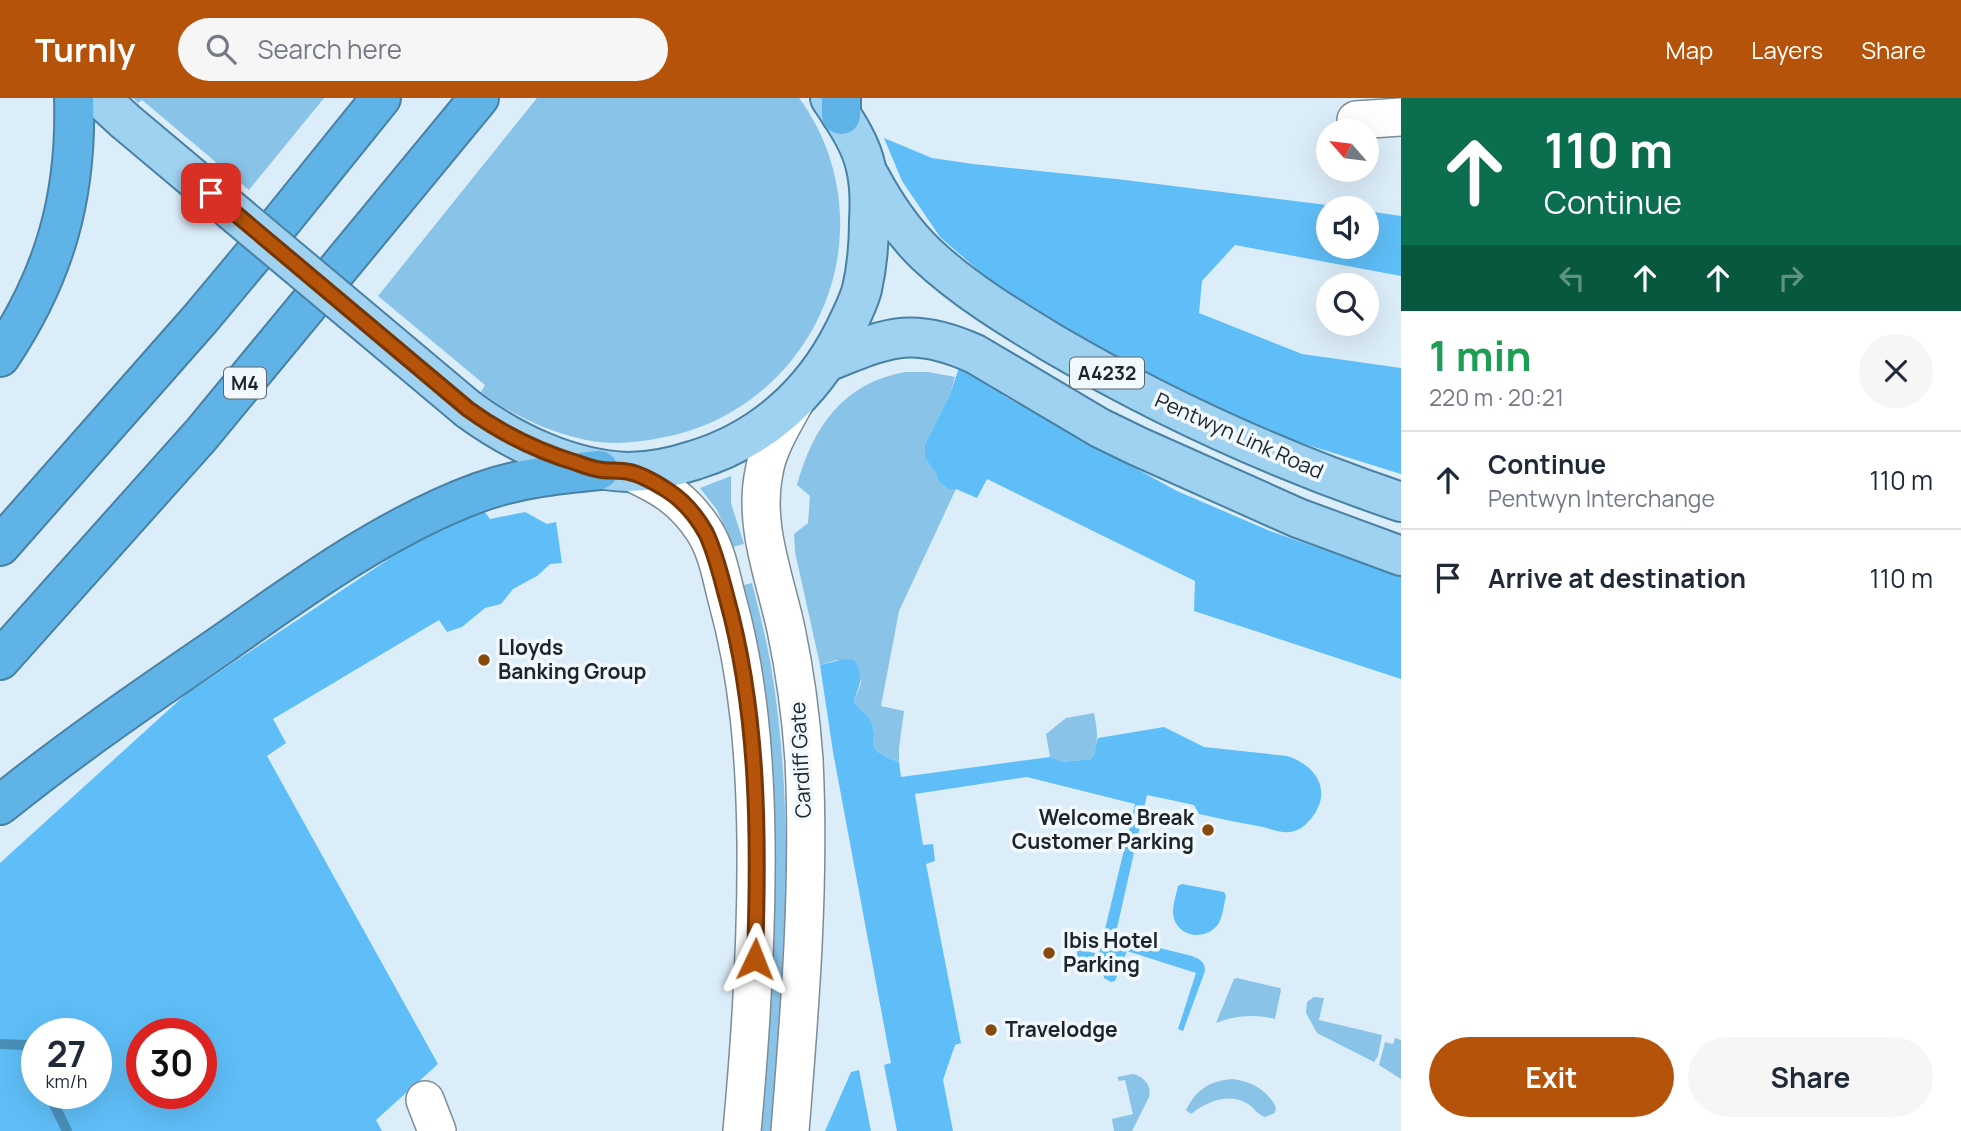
<!DOCTYPE html>
<html lang="en">
<head>
<meta charset="utf-8">
<style>
  :root { --surface:#fff; --page:#f6f6f7; --text:#1f2937; --muted:#747a83; --line:#e0e1e3; --accent:#b45309 }
  body { margin:0; font-family:Manrope,sans-serif; background:var(--page); color:var(--text); height:100vh; display:flex; flex-direction:column; font-size:26px; white-space:nowrap }
  * { box-sizing:border-box; margin:0 }
  p { font-size:23px; color:var(--muted) }
  .icon { flex:none; width:38px; height:38px; fill:none; stroke:currentColor; stroke-width:2; stroke-linecap:round; stroke-linejoin:round }
  .map { position:relative; flex:1; overflow:hidden }
  .sheet { display:flex; flex-direction:column; background:var(--surface); width:560px }
  .sheet>* { flex:none }
  .top-card { background:#0b6e4f; color:#fff; overflow:hidden }
  .needle { width:46px; rotate:298deg }
  .controls { position:absolute; left:1316px; top:21px; display:grid; gap:14px }
  .controls a { display:grid; place-items:center; width:63px; height:63px; border-radius:50%; background:var(--surface); box-shadow:0 7px 28px #0002; font-size:35px }
  .speed { position:absolute; left:21px; top:920px; display:flex; gap:14px; font-size:35px; font-weight:700; text-align:center }
  .speed>* { display:grid; place-content:center; width:91px; height:91px; border-radius:50%; background:var(--surface); box-shadow:0 7px 28px #0002; line-height:1 }
  .speed small { font-size:18px; font-weight:400 }
  .speed .limit { border:10px solid #d22; background:#fff; color:#111 }
  .pin { position:absolute; display:grid; place-items:center; width:60px; height:60px; color:#fff; margin:-30px; border-radius:14px; box-shadow:0 4px 10px #0006 }
  .me { position:absolute; width:77px; margin:-38px; rotate:2deg; stroke-linejoin:round; filter:drop-shadow(0 0 5px #0008) }
  .turn { display:flex; align-items:center; gap:24px; height:147px; padding:0 28px; font-size:32px }
  .turn .icon { width:91px; height:91px; stroke-width:2.5 }
  .turn b { display:block; font-size:49px; line-height:60px }
  .lanes { display:flex; align-items:center; height:66px; padding:0 28px; background:#0003; justify-content:center; gap:35px; direction:ltr }
  .lanes .off { opacity:.35 }
  .round { display:grid; place-items:center; flex:none; width:74px; height:74px; border-radius:37px; background:var(--page) }
  .head { display:flex; align-items:center; justify-content:space-between; height:119px; padding:0 28px }
  h1 { font-size:42px; font-weight:700; line-height:52px; color:#1e9e55 }
  .action { display:flex; gap:14px; margin-top:auto; padding:14px 28px }
  .action a { flex:1; height:80px; border-radius:42px; background:var(--accent); color:#fff; font-size:28px; font-weight:700; line-height:80px; text-align:center }
  .action a+a { background:var(--page); color:var(--text) }
  ul { padding:0; list-style:none }
  li { display:flex; align-items:center; gap:21px; height:98px; padding:0 28px; border-top:2px solid var(--line) }
  li div { flex:1 }
  li b { display:block; font-size:26px }
  li em { font-style:normal }
  header { display:flex; align-items:center; gap:42px; box-sizing:border-box; height:98px; padding:0 35px; background:var(--accent); color:#fff }
  header strong { font-size:33px }
  nav { display:flex; gap:38px; margin-inline-start:auto; font-size:24px }
  .search { width:490px; height:63px; background:var(--page); display:flex; align-items:center; gap:18px; box-sizing:border-box; padding:0 24px; border-radius:38px; color:var(--muted); font-size:26px }
  main { display:flex; flex:1; min-height:0 }
  .map>svg:first-child { display:block }
  .green { fill:#8ac3e8 }
  .forest { fill:#5fbef7; fill-rule:evenodd }
  .lines { fill:none; stroke-linecap:round; stroke-linejoin:round }
  .stream { stroke:#4a8fb8; stroke-width:10 }
  .street-casing { stroke:#7b8c96; stroke-width:40 }
  .primary-casing { stroke:#4881a4; stroke-width:42 }
  .highway-casing { stroke:#4881a4; stroke-width:42 }
  .street { stroke:#fff; stroke-width:37 }
  .primary { stroke:#9fd1f0; stroke-width:38 }
  .highway { stroke:#5fb3e6; stroke-width:38 }
  .primary-bridge-casing { stroke:#4881a4; stroke-width:42; stroke-linecap:butt }
  .primary-bridge { stroke:#9fd1f0; stroke-width:38 }
  .route-casing { stroke:#753606; stroke-width:18 }
  .route { stroke:#b45309; stroke-width:12 }
  .poi-dot { fill:#87490c; stroke:#f2f9fe; stroke-width:2.5 }
  .labels { text-anchor:middle; stroke-width:7; stroke-linejoin:round; paint-order:stroke }
  .shield { fill:#f2f9fe; stroke:#5e6569; stroke-width:2 }
  .shield-label { font-size:19px; font-weight:bold; fill:#1e2529 }
  .street-label { font-size:21px; fill:#1e2529; stroke:#f2f9fe }
  .poi-label { font-size:21px; font-weight:bold; fill:#1e2529; stroke:#f2f9fe; text-anchor:start }
</style>
</head>
<body>
<header>
<strong>Turnly</strong>
<div class="search"><svg class="icon" aria-label="search" viewBox="0 0 24 24"><circle cx="10" cy="10" r="6"/><path d="M15 15l6 6"/></svg>Search here</div>
<nav><a>Map</a><a>Layers</a><a>Share</a></nav>
</header>
<main>
<div class="map">
<svg width="1401" height="1033" viewBox="0 0 1401 1033">
  <rect width="100%" height="100%" fill="#dcedfa"/>
  <g class="green">
    <path d="M133 0H324L249 92 142 2 138 5Z"/>
    <path d="M537 0H799C824 33 839 77 840 118 844 226 766 322 660 340 636 345 610 347 586 342 548 334 512 317 481 294L485 287 378 198Z"/>
    <path d="M905 274H928L955 279 950 296 925 346V360L936 376 939 384 948 391H956L899 513 881 608 904 613 899 650V664C856 649 884 643 869 620 865 615 858 610 854 603L861 585 860 573 837 562 820 567 795 454 794 436 808 425 810 398 797 387C813 329 843 285 905 274Z"/>
    <path d="M731 378V405L744 446 733 449 717 412 700 390Z"/>
    <path d="M752 485C759 512 766 540 771 568 796 718 786 882 771 1033H761L774 853 773 743 740 488Z"/>
    <path d="M1094 615C1097 631 1100 647 1091 661L1062 664 1050 659 1046 636 1066 620Z"/>
    <path d="M1237 880 1280 890 1281 892 1275 921C1256 916 1235 917 1216 925L1234 881Z"/>
    <path d="M1314 899 1324 900 1319 922 1382 937 1378 958 1374 964 1317 935 1306 915 1307 904Z"/>
    <path d="M1395 940 1401 942V981L1379 967 1385 944 1393 946Z"/>
    <path d="M1133 976C1144 979 1152 987 1149 999L1132 1033H1114L1112 1021 1133 1016 1125 982 1119 983 1117 979Z"/>
    <path d="M1232 981C1251 983 1267 992 1276 1009L1275 1015 1265 1019C1257 1016 1254 1010 1248 1006 1229 994 1206 1004 1191 1016L1186 1012C1196 992 1209 983 1232 981Z"/>
  </g>
  <g class="forest">
    <path d="M884 40 932 60 973 66 1125 82 1351 110H1328V149H1367V113L1401 118V178L1235 147 1202 183 1199 215 1302 256 1401 270V376L1285 340 1192 298 1064 232 994 186 940 139 902 83Z"/>
    <path d="M959 270 985 283 1006 299 1177 393 1270 433 1401 479V581L1194 513 1195 483 987 381 977 400 956 391H948L939 384 936 376 925 360V346L950 296Z"/>
    <path d="M484 413 490 421 525 414 547 426 556 424 562 465 550 466 537 478 513 491 501 506 485 510 462 529 447 534 439 522 273 621 286 645 267 658 438 966 376 1022 382 1033H0V765L186 596 407 449ZM37 936H96V996H37ZM142 936H201V996H142Z"/>
    <path d="M845 561 854 562C866 580 859 585 854 603 858 610 865 615 869 620 884 643 856 649 899 664L901 679 1050 659 1062 664 1091 661 1094 656 1098 640 1164 629 1204 649 1287 658C1319 668 1334 697 1308 724 1304 729 1297 733 1290 734 1281 735 1271 731 1263 729 1242 725 1220 721 1199 716L1194 707 1147 697 1115 839 1192 858C1200 861 1205 864 1205 873L1183 933 1178 931 1196 875 1127 853 1115 883 1111 884 1104 880 1100 859 1077 862V851L1099 856 1135 706 1027 679 915 696 923 747 933 746 935 763 926 766 961 945 955 947 943 982 953 1033H897L884 967 891 965 833 654 820 567Z"/>
    <path d="M1182 786 1224 794 1226 798C1224 806 1223 817 1219 825 1208 842 1181 841 1174 821 1171 810 1176 798 1178 788Z"/>
    <path d="M859 972 871 1033H825L851 974Z"/>
  </g>
  <g class="lines">
    <g class="stream">
      <path d="M0 946 25 947 37 970"/>
      <path d="M49 996 67 1033"/>
    </g>
    <g class="street-casing">
      <g id="street">
        <path d="M1356 22 1401 19"/>
        <path d="M630 374C663 389 683 401 703 431 717 452 721 478 727 501 749 580 755 662 756 742 757 840 751 936 742 1033"/>
        <path d="M425 1002 437 1033"/>
        <path d="M790 1033C800 910 810 786 804 662 801 618 795 574 786 531 775 480 753 427 764 374 768 349 784 324 796 302"/>
      </g>
    </g>
    <g class="primary-casing">
      <g id="primary">
        <path d="M100 0 125 23"/>
        <path d="M870 79C885 107 903 134 926 156 963 191 1009 219 1052 245 1163 310 1279 363 1401 404"/>
        <path d="M827 264C887 240 911 227 975 256L1100 330 1137 348 1298 420 1401 458"/>
        <path d="M468 311C513 344 570 372 628 374 651 374 674 369 695 362 761 342 812 296 843 235 850 221 858 206 862 191 867 169 869 146 869 123 870 106 870 87 866 70 861 45 844 21 830 0"/>
      </g>
    </g>
    <g class="highway-casing">
      <g id="highway">
        <path d="M841 0V17"/>
        <path d="M0 259C55 177 77 98 74 0"/>
        <path d="M0 448 201 220 281 124 381 0"/>
        <path d="M0 562 201 337 479 0"/>
        <path d="M0 707C72 649 148 597 224 545 302 490 389 427 480 394 519 380 559 376 599 372"/>
      </g>
    </g>
    <use href="#street" class="street"/>
    <use href="#primary" class="primary"/>
    <use href="#highway" class="highway"/>
    <g class="primary-bridge-casing">
      <path id="primary-bridge" d="M125 23 468 311"/>
    </g>
    <use href="#primary-bridge" class="primary-bridge"/>
  </g>
  <g class="lines">
    <g class="route-casing">
      <path id="route" d="M211 95 468 311C501 335 537 353 577 365 585 368 594 371 602 372 611 373 620 372 629 374 641 376 656 385 667 392 683 402 697 419 706 435 716 456 721 479 727 501 759 617 759 741 755 861"/>
    </g>
    <use href="#route" class="route"/>
  </g>
  <g class="poi-dot">
    <circle cx="484" cy="562" r="7"/>
    <circle cx="1208" cy="732" r="7"/>
    <circle cx="1049" cy="855" r="7"/>
    <circle cx="991" cy="932" r="7"/>
  </g>
  <g class="labels">
    <g class="shield">
      <rect x="1070" y="259.5" width="74" height="31" rx="5"/>
      <rect x="224" y="269.5" width="42" height="31" rx="5"/>
    </g>
    <g class="shield-label">
      <text x="1107" y="282">A4232</text>
      <text x="245" y="292">M4</text>
    </g>
    <g class="street-label">
      <text transform="translate(1239 338) rotate(24)" y="7">Pentwyn Link Road</text>
      <text transform="translate(801 662) rotate(-93)" y="7">Cardiff Gate</text>
    </g>
    <g class="poi-label">
      <text x="498" y="557">Lloyds<tspan x="498" dy="24">Banking Group</tspan></text>
      <text x="1194" y="727" text-anchor="end">Welcome Break<tspan x="1194" dy="24">Customer Parking</tspan></text>
      <text x="1063" y="850">Ibis Hotel<tspan x="1063" dy="24">Parking</tspan></text>
      <text x="1005" y="939">Travelodge</text>
    </g>
  </g>
</svg>
<div class="controls">
<a><svg class="needle" viewBox="-14 -14 28 28"><path d="M0-13l5 13h-10z" fill="#e53935"/><path d="M0 13l5-13h-10z" fill="#747a83"/></svg></a>
<a><svg class="icon" aria-label="sound" viewBox="0 0 24 24"><path d="M4 9h4l5-4v14l-5-4H4zM17 9q2 3 0 6"/></svg></a>
<a><svg class="icon" aria-label="search" viewBox="0 0 24 24"><circle cx="10" cy="10" r="6"/><path d="M15 15l6 6"/></svg></a>
</div>
<div class="speed"><div>27<small>km/h</small></div><div class="limit">30</div></div>
<div class="pin" style="left:211px;top:95px;background:#d93025"><svg class="icon" aria-label="arrive" viewBox="0 0 24 24"><path d="M6 21V4h12l-3 4 3 4H6"/></svg></div>
<svg class="me" style="left:755px;top:861px" viewBox="-20 -20 40 40"><path d="M0-17L14 15 0 8-14 15z" fill="#b45309" stroke="#fff" stroke-width="4"/></svg>
</div>
<section class="sheet">
<div class="top-card">
<div class="turn"><svg class="icon" aria-label="ahead" viewBox="0 0 24 24"><path d="M12 20V5M6 11l6-6 6 6"/></svg><div><b>110 m</b>Continue</div></div>
<div class="lanes"><svg class="icon off" aria-label="left" viewBox="0 0 24 24"><path d="M17 20v-9H6M10 6l-5 5 5 5"/></svg><svg class="icon" aria-label="ahead" viewBox="0 0 24 24"><path d="M12 20V5M6 11l6-6 6 6"/></svg><svg class="icon" aria-label="ahead" viewBox="0 0 24 24"><path d="M12 20V5M6 11l6-6 6 6"/></svg><svg class="icon off" aria-label="right" viewBox="0 0 24 24"><path d="M7 20v-9h11M14 6l5 5-5 5"/></svg></div>
</div>
<div class="head"><div><h1>1 min</h1><p>220 m · 20:21</p></div><a class="round"><svg class="icon" aria-label="close" viewBox="0 0 24 24"><path d="M6 6l12 12M18 6L6 18"/></svg></a></div>
<ul>
<li><svg class="icon" aria-label="ahead" viewBox="0 0 24 24"><path d="M12 20V5M6 11l6-6 6 6"/></svg><div><b>Continue</b><p>Pentwyn Interchange</p></div><em>110 m</em></li>
<li><svg class="icon" aria-label="arrive" viewBox="0 0 24 24"><path d="M6 21V4h12l-3 4 3 4H6"/></svg><div><b>Arrive at destination</b></div><em>110 m</em></li>
</ul>
<div class="action"><a>Exit</a><a>Share</a></div>
</section>
</main>
</body>
</html>
